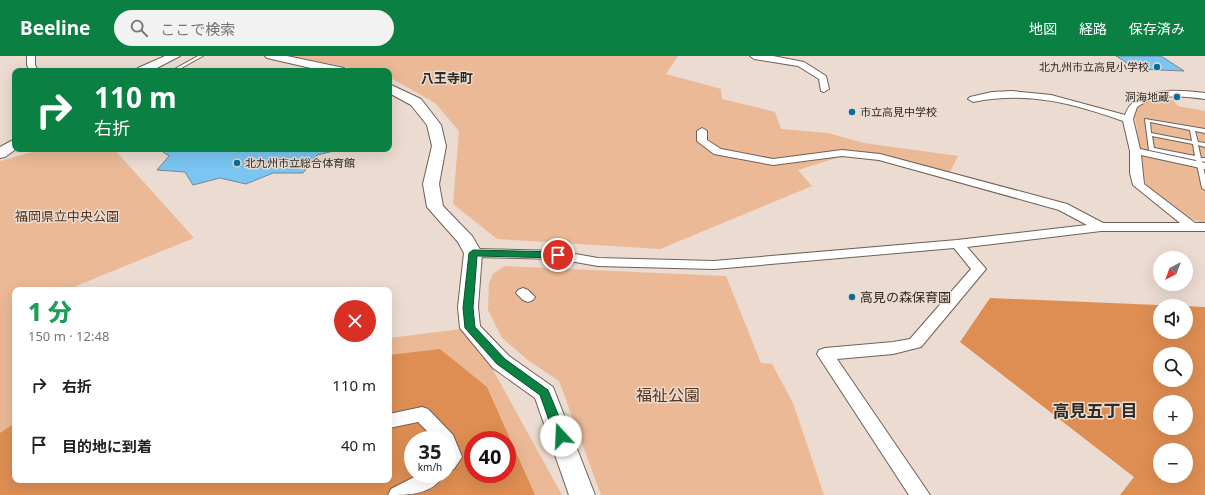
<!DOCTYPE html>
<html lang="ja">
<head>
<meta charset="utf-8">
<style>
  :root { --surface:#fff; --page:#f2f2f2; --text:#202124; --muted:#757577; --accent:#0b8043 }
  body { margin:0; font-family:"Noto Sans","Noto Sans JP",sans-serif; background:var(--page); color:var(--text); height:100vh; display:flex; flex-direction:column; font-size:15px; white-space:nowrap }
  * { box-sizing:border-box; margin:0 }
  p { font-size:13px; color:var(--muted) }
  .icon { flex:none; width:22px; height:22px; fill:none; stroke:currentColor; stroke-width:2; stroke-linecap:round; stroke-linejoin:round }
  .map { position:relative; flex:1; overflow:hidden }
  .side { position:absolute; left:12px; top:231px; width:380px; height:196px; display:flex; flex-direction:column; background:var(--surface); border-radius:8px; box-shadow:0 4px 16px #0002 }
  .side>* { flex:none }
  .guide { position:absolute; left:12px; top:12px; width:380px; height:84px; border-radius:8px; box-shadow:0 4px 16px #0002; background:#0b8043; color:#fff; overflow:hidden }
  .needle { width:26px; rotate:221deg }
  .tools { position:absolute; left:1153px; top:195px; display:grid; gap:8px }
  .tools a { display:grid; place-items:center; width:40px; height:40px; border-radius:50%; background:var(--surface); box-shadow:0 4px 16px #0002; font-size:20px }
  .speed { position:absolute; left:404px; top:375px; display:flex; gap:8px; font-size:20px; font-weight:700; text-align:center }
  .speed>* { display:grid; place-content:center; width:52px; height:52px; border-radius:50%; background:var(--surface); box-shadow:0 4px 16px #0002; line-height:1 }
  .speed small { font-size:10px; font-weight:400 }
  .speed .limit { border:6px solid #d22; background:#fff; color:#111 }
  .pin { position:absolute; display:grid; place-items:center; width:34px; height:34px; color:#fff; margin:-17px; border:2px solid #fff; border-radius:50%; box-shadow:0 1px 4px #0007 }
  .me { position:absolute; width:44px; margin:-22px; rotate:340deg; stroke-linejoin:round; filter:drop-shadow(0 0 3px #0008) }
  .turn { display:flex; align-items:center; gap:14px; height:84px; padding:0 16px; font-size:18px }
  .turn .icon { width:52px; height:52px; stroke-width:2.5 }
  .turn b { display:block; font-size:28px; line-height:34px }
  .round { display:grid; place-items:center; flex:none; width:42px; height:42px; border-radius:21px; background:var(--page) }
  .overview { display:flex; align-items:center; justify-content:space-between; height:68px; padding:0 16px }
  h1 { font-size:24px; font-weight:800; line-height:30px; color:#1e9e55 }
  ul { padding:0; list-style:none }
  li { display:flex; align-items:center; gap:12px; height:60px; padding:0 16px }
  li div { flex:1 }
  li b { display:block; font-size:15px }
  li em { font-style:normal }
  header { display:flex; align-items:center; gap:24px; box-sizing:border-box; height:56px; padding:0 20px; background:var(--accent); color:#fff }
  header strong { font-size:19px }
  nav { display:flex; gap:22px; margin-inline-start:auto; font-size:14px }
  .search { width:280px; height:36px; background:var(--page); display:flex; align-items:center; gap:10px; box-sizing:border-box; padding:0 14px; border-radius:22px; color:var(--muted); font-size:15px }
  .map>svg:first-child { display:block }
  .green { fill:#ebb996; fill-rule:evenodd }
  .forest { fill:#de8e52; fill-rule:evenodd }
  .building { fill:#7bc5f3; stroke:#778690 }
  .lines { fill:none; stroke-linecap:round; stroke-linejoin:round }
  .lane-casing { stroke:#6f6158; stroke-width:2 }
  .street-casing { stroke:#6f6158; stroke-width:2 }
  .secondary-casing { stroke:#6f6158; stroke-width:2 }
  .lane { fill:#fff; fill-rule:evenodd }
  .street { fill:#fff; fill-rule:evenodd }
  .secondary { fill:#fff; fill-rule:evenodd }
  .route { fill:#0b8043; stroke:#07532c }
  .poi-dot { fill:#0a6d9b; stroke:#ebdbd0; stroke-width:1.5 }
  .labels { text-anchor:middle; stroke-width:3; stroke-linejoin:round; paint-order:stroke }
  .far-poi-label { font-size:11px; fill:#302a25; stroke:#ebdbd0; text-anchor:end }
  .far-quarter-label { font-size:13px; font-weight:bold; fill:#302a25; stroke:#ebdbd0 }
  .park-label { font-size:13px; fill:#55341b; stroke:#ebdbd0 }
  .poi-label { font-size:13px; fill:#302a25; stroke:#ebdbd0; text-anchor:start }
  .near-park-label { font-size:16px; fill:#55341b; stroke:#ebdbd0 }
  .near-neighbourhood-label { font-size:17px; font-weight:bold; fill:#302a25; stroke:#ebdbd0 }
</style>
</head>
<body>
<header>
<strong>Beeline</strong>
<div class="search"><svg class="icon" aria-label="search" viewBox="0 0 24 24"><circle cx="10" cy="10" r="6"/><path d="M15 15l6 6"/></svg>ここで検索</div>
<nav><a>地図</a><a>経路</a><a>保存済み</a></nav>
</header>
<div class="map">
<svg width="1205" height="439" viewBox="0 0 1205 439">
  <rect width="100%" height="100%" fill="#ebdbd0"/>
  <g class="green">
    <path d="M290 0H678L666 18 721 33 722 43 775 56 781 73 828 77 864 87 958 100 950 116 843 100 798 114 812 130 660 193 497 183 453 148 459 75 435 47 389 21V15H367Z"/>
    <path d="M1155 44H1173L1178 50 1205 55V168L1187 161 1145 128 1134 53 1144 46Z"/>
    <path d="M43 93H114L194 182 76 230 78 234H15V424H389V282L470 272 562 439H0V105ZM413 384H447V418H413ZM473 384H507V418H473Z"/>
    <path d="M505 210 726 220 761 307 772 308 793 347 824 439H601L559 325 529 305 502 282 488 254 489 227 493 218Z"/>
  </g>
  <g class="forest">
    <path d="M990 242 1205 251V439H1120L1134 421 960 286ZM1160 250H1186V276H1160ZM1160 298H1186V324H1160ZM1160 346H1186V372H1160ZM1160 394H1186V420H1160Z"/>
    <path d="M440 293 487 331 535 439H0V377L15 367V424H389V299ZM413 384H447V418H413ZM473 384H507V418H473Z"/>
  </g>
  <g class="building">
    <path d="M1116 0H1161L1184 15 1136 13Z"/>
    <path d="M159 93H342L317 99 303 117H273L246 128 220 122 193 129 185 116 157 114 169 100Z"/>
  </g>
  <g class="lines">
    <g class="lane-casing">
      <g id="lane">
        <path d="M198 0H203L176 15H171Z"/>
        <path d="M1145 63 1205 73V77L1195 75 1198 86 1205 87V91L1198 89 1201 102H1205V106L1202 105 1205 119V134L1202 132 1196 104 1149 94ZM1150 66 1190 74 1192 85 1151 77ZM1152 80 1193 88 1195 100 1154 92Z"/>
      </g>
    </g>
    <g class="street-casing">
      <g id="street">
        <path d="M27 0H35V9L38 15H30L27 9Z"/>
        <path d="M750 0H773L804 6 826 20 829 33 824 36 821 35 819 23 798 10 754 3Z"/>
        <path d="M1012 35 1051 39 1125 59C1135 29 1180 34 1205 37V43C1182 40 1157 37 1137 51L1133 63 1140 93 1205 107V113L1141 99 1144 128 1195 167H1205V175H1101L967 191 986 213 921 291 893 298 837 303 930 439H909L817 298 819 294 825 292 893 286 910 283 971 213 954 192 714 213 598 210 558 203 473 201 468 200 466 197 468 194 473 193 558 195 598 202 714 205 957 184 1087 169 1059 154 879 104 842 100 773 109 714 98 697 85V75L702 72 707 75V84L721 93 773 103 842 94 880 98 1067 148 1103 167H1180L1133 129 1130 117V95L1123 65C1072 47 1027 35 973 46L968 43 970 41 992 36Z"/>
        <path d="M523 232 528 234 535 241 533 244 528 246 523 244 516 237 518 234Z"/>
        <path d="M422 351 428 353 453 379 462 401 454 413 447 415V384H436L418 366 389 372V358Z"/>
        <path d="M420 418H444C433 439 409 439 388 439L391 433Z"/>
      </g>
    </g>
    <g class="secondary-casing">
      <g id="secondary">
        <path d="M165 0H180L151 15H136L138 12Z"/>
        <path d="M265 0H287L344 12 346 15H324L267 2Z"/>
        <path d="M389 28 421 43 441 69 446 90 439 128 443 150 472 180 482 197 478 251 480 270 509 300 553 331 595 439H569L535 342 493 312 460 272 458 251 464 197 458 186 427 151 423 128 432 90 427 69 411 49 389 37Z"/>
        <path d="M15 83 16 93 5 101 0 102V91Z"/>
      </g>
    </g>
    <use href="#lane" class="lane"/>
    <use href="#street" class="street"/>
    <use href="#secondary" class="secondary"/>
  </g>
  <path class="route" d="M473 194 558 196 562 199 558 202 477 200 473 252 475 271 505 303 548 334 567 380 565 384 561 385 556 384 540 339 497 308 465 272 463 252 469 197Z"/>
  <g class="poi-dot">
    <circle cx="1157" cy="11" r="4"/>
    <circle cx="1177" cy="41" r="4"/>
    <circle cx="852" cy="56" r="4"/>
    <circle cx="237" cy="107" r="4"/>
    <circle cx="852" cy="241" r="4"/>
  </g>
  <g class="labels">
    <g class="far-poi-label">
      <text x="1149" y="15">北九州市立高見小学校</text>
      <text x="1169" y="45">洞海地蔵</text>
      <text x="860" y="60" text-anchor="start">市立高見中学校</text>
      <text x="245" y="111" text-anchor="start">北九州市立総合体育館</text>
    </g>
    <g class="far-quarter-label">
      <text x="447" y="27">八王寺町</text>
    </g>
    <g class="park-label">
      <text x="67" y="165">福岡県立中央公園</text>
    </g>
    <g class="poi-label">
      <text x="860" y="246">高見の森保育園</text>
    </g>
    <g class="near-park-label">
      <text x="668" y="345">福祉公園</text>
    </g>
    <g class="near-neighbourhood-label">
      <text x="1095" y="361">高見五丁目</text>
    </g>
  </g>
</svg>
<div class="tools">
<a><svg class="needle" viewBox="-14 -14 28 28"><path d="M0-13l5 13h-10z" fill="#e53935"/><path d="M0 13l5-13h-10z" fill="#757577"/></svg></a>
<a><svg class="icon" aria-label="sound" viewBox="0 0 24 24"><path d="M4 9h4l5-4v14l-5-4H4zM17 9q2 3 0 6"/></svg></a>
<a><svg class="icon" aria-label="search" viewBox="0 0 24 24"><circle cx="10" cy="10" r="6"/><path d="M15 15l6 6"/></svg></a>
<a>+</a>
<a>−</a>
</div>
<div class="speed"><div>35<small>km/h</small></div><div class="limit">40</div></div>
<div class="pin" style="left:558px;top:199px;background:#d93025"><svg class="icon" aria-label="arrive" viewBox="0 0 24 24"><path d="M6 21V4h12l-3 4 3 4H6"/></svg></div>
<svg class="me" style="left:561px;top:380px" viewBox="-20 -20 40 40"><circle r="19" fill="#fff"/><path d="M0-13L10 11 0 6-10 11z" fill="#0b8043"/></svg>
<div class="guide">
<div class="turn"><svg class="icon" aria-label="right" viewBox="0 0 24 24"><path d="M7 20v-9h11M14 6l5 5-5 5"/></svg><div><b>110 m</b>右折</div></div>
</div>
<section class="side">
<div class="overview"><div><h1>1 分</h1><p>150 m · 12:48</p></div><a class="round" style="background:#d93025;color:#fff"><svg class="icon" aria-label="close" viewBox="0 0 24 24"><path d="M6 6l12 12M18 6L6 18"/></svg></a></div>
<ul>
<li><svg class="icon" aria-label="right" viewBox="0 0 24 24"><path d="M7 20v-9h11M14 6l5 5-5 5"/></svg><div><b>右折</b></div><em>110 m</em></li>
<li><svg class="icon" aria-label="arrive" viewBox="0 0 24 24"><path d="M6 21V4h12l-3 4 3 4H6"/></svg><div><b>目的地に到着</b></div><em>40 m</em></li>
</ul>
</section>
</div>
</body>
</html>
